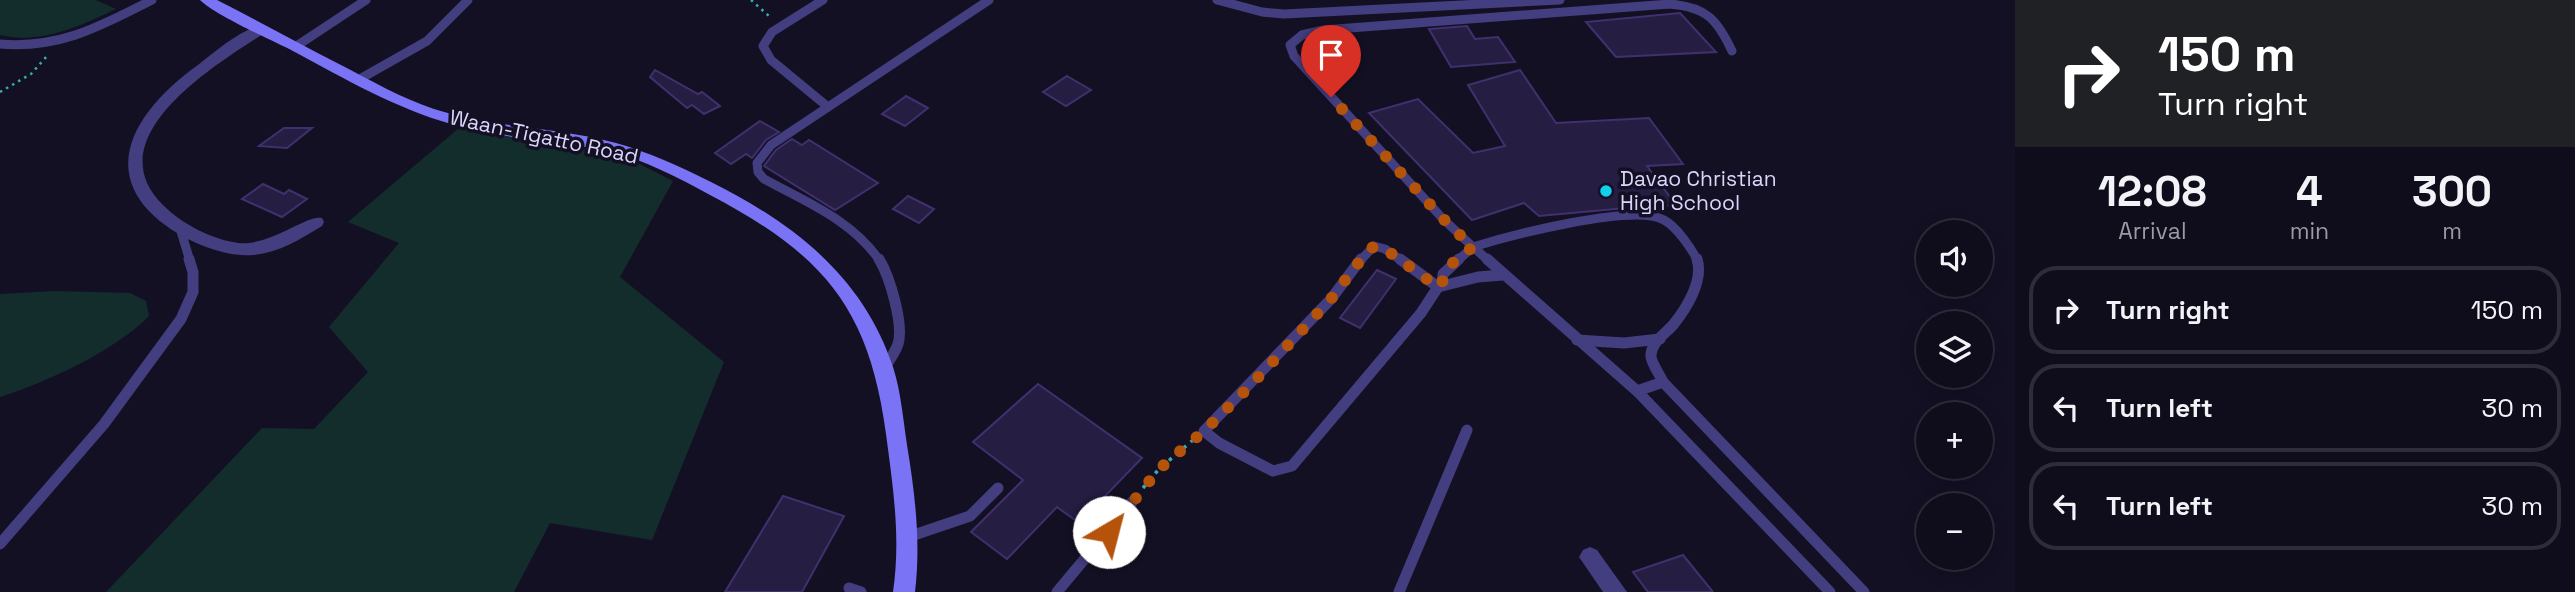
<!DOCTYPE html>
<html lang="en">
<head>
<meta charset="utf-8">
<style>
  :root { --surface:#0f0c1b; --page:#181524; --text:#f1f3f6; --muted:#9b9ba3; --line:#2f2c3a }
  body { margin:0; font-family:"Space Grotesk",sans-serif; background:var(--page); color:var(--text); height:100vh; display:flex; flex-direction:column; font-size:26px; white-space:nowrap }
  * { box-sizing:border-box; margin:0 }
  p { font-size:23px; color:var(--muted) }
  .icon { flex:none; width:38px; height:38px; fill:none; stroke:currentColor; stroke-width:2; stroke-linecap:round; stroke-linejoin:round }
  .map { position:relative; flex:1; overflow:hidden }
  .side { display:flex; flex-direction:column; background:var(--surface); width:560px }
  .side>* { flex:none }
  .banner { background:#202124; color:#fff; overflow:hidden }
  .controls { position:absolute; left:1916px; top:220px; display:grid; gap:14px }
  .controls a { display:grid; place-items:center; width:77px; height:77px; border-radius:50%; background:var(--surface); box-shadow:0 4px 18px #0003,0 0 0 2px var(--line); font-size:35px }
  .pin { position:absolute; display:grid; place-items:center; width:60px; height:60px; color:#fff; margin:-72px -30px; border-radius:50% 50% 50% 0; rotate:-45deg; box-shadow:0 0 7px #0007 }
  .pin .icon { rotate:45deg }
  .me { position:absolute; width:77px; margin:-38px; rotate:37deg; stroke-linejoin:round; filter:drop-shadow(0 0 5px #0008) }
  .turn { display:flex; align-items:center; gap:24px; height:147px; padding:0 28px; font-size:32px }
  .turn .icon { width:91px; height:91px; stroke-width:2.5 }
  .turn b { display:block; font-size:49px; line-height:60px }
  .eta { display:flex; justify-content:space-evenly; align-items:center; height:119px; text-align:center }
  .eta b { font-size:42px; font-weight:800; line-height:49px }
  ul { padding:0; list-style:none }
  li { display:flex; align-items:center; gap:21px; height:88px; margin:0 14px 10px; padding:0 14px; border:4px solid var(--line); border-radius:28px }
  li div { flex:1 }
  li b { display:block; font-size:26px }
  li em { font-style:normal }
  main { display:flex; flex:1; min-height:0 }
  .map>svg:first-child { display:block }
  .green { fill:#132d2d }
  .building { fill:#261d43; stroke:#3f316d; stroke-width:2 }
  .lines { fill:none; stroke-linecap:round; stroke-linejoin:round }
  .path-far1 { stroke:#37aeab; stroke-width:2.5; stroke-dasharray:2.5 4.5; stroke-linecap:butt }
  .path { stroke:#37aeab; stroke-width:3.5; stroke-dasharray:3.5 6; stroke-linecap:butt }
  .lane-far1 { stroke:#433e7f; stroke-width:9 }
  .lane { stroke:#433e7f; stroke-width:11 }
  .street { fill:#433e7f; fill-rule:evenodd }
  .secondary { fill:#7b73f5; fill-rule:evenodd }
  .route { stroke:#b45309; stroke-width:12; stroke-dasharray:0 21.6 }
  .poi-dot { fill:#10d0ed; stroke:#141024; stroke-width:2.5 }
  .labels { text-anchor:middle; stroke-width:7; stroke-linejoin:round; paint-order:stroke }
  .street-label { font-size:21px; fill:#dbd5fc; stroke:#141024 }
  .poi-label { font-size:21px; fill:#dbd5fc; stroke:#141024; text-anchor:start }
</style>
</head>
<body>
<main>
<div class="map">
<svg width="2015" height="592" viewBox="0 0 2015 592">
  <rect width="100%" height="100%" fill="#141024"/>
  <g class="green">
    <path d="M0 0H96L116 9C80 26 40 45 0 35Z"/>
    <path d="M459 128 607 153 632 160 673 181 620 277 724 362 652 540 550 523 514 592H106L262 428 314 429 368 372 329 327 399 243 348 222Z"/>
    <path d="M55 291 130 293 146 301 149 316C113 352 49 381 0 397V294Z"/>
  </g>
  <g class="building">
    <path d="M1680 13 1716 52 1616 57 1586 22Z"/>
    <path d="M1467 26 1475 39 1498 37 1515 62 1451 67 1429 29Z"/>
    <path d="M655 70 698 94 702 92 720 106 704 114 692 105 687 108 650 77Z"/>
    <path d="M1520 70 1556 123 1649 118 1683 164 1647 166 1676 205 1654 207 1657 211 1626 208 1539 216 1524 203 1472 220 1369 113 1418 99 1473 153 1505 146 1468 85Z"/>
    <path d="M1067 76 1091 90 1066 106 1043 92Z"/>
    <path d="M906 96 928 108 905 126 882 114Z"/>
    <path d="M760 121 779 132 766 140 752 158 746 154 731 164 715 153Z"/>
    <path d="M284 128H312L287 148 259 146Z"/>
    <path d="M792 139 802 145 809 140 878 183 835 210 764 166 776 150Z"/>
    <path d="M263 184 284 194 289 190 307 199 282 217 242 199Z"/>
    <path d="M908 196 934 209 919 223 893 209Z"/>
    <path d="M1377 270 1396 279 1360 328 1340 318Z"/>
    <path d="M1038 384 1142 458 1079 523 1057 507 1007 559 971 532 1023 480 973 442Z"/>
    <path d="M783 496 844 516 802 592H725Z"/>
    <path d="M1683 555 1713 592H1648L1633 572Z"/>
  </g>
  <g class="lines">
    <g class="path-far1">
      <path d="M751 0 769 16"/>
      <path d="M0 92 31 74 47 56"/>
    </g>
    <path class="path" d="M1143 488 1159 469 1193 440"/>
    <g class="lane-far1">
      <path d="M823 0 772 32 763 46 771 60 828 107"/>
      <path d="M1217 0 1262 12 1284 14 1560 0"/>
      <path d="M0 44C61 49 100 26 152 0"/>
      <path d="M295 47 366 0"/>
      <path d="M358 80 427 41 468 0"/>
      <path d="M180 228 190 261"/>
      <path d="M880 261C852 220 806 202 764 179L758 172 757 163 771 145 989 0"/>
      <path d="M1360 261 1374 246 1385 249 1402 261"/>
      <path d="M1457 261 1473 247 1443 219 1294 56 1290 45 1302 35 1323 30 1670 4C1706 7 1717 19 1732 51"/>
      <path d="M1489 261 1473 247C1508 236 1633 203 1664 220 1677 227 1691 248 1698 261"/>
    </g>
    <g class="lane">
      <path d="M879 259C890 277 904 325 898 344 895 353 889 361 884 368"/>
      <path d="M1361 259 1331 299 1204 431 1219 443 1273 471 1292 466 1421 313 1438 287"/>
      <path d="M1400 259 1438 287"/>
      <path d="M1487 259 1637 391 1830 592"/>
      <path d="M1697 259C1704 281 1686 309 1673 325 1665 334 1650 343 1651 357 1652 364 1660 375 1663 382L1864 592"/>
      <path d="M1442 284 1443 274 1459 259"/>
      <path d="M1438 287 1478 277 1503 275"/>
      <path d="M1577 340 1624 343 1660 339"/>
      <path d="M1637 391 1663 382"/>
      <path d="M908 537 970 516 998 488"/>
      <path d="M0 544 104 424 181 319 193 292V272L189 259"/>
      <path d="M849 588 861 592"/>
      <path d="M1057 592 1133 501"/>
      <path d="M1399 592 1467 430"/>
    </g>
    <g class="street">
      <path d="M261 25 268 29 266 32C218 63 94 137 163 205 182 224 211 239 238 243 271 246 307 214 322 218L324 222 322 226C301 239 278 253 253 255 228 257 199 246 177 233 91 180 132 112 198 65 216 51 239 31 261 25Z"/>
      <path d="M1590 547 1597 550 1627 592H1603L1579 557 1583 550Z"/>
    </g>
    <path class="secondary" d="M200 0H217C258 21 298 43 339 64 370 80 401 98 434 109 493 128 557 127 616 143 648 152 679 166 709 181 792 222 863 276 893 367 901 392 903 419 907 445 915 494 921 542 915 592H893C901 538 893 487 886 434 869 306 822 254 710 195 679 178 643 159 608 151 557 141 502 139 451 124 395 108 345 79 293 51 271 40 215 15 200 0Z"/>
  </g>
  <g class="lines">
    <path class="route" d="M1109 532 1159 469 1204 431 1249 387 1331 299 1362 258 1374 246 1385 249 1438 287 1442 284C1444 267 1459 257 1473 247L1450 226 1331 97"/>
  </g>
  <circle class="poi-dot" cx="1606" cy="191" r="7"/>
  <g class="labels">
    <g class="street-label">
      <text transform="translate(544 137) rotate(12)" y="7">Waan-Tigatto Road</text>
    </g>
    <g class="poi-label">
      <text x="1620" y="186">Davao Christian<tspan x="1620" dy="24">High School</tspan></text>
    </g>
  </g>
</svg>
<div class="controls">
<a><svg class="icon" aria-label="sound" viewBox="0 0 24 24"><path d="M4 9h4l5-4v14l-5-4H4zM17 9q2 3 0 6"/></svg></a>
<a><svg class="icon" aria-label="layers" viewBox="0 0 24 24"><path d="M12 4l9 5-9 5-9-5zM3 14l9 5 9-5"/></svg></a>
<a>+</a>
<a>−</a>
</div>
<div class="pin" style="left:1331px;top:97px;background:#d93025"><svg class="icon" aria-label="arrive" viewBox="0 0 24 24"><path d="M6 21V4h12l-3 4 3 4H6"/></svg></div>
<svg class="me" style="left:1109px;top:532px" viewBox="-20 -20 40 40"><circle r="19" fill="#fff"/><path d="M0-13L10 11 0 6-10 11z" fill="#b45309"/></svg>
</div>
<section class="side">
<div class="banner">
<div class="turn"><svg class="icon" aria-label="right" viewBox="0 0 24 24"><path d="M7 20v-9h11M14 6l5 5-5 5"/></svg><div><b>150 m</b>Turn right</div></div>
</div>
<div class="eta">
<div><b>12:08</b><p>Arrival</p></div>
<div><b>4</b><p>min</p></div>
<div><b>300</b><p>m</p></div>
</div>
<ul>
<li><svg class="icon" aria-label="right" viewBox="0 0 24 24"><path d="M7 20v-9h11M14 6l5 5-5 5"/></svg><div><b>Turn right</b></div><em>150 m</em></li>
<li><svg class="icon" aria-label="left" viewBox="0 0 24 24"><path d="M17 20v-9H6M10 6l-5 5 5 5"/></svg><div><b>Turn left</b></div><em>30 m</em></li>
<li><svg class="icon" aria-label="left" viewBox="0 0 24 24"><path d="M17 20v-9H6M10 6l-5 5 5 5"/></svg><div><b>Turn left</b></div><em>30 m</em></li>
</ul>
</section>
</main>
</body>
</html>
